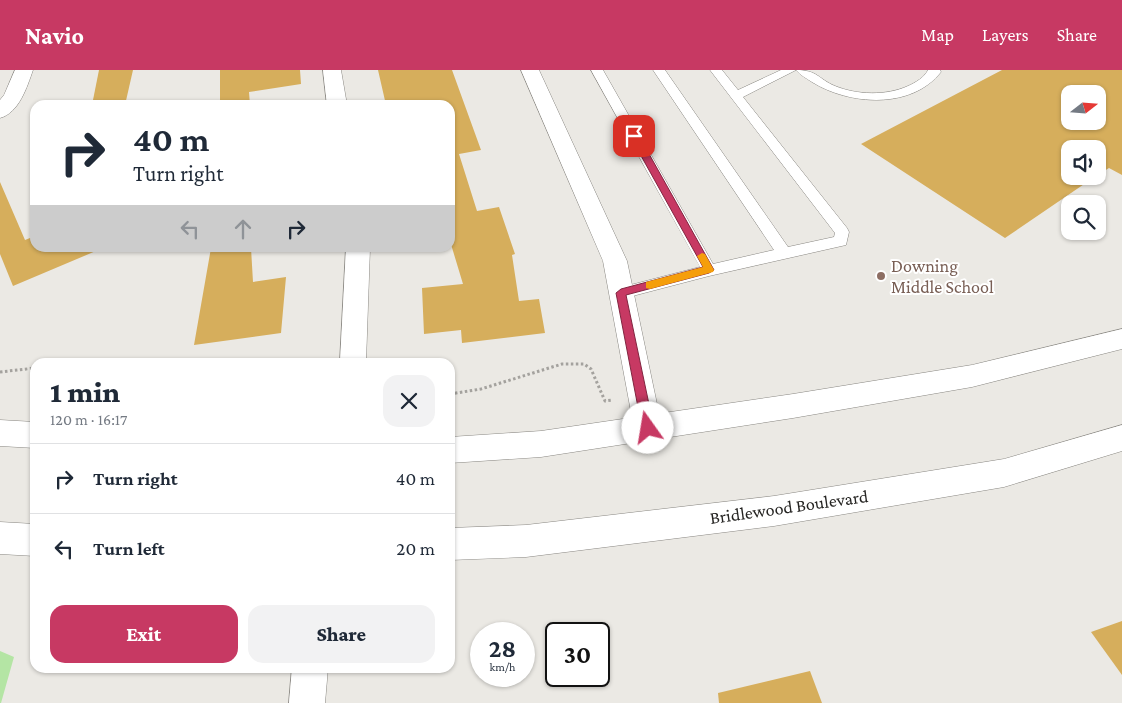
<!DOCTYPE html>
<html lang="en">
<head>
<meta charset="utf-8">
<style>
  :root { --surface:#fff; --page:#f2f2f3; --text:#1f2937; --muted:#747a83; --line:#e0e1e3; --accent:#c73963 }
  body { margin:0; font-family:"Crimson Pro",serif; background:var(--page); color:var(--text); height:100vh; display:flex; flex-direction:column; font-size:19px; white-space:nowrap }
  * { box-sizing:border-box; margin:0 }
  p { font-size:16px; color:var(--muted) }
  .icon { flex:none; width:28px; height:28px; fill:none; stroke:currentColor; stroke-width:2; stroke-linecap:round; stroke-linejoin:round }
  .map { position:relative; flex:1; overflow:hidden }
  .drawer { position:absolute; left:30px; top:288px; width:425px; height:315px; display:flex; flex-direction:column; background:var(--surface); border-radius:15px; box-shadow:0 1px 4px #0004 }
  .drawer>* { flex:none }
  .top-card { position:absolute; left:30px; top:30px; width:425px; height:152px; border-radius:15px; box-shadow:0 1px 4px #0004; background:#fff; color:var(--text); overflow:hidden }
  .needle { width:32px; rotate:73deg }
  .controls { position:absolute; left:1061px; top:15px; display:grid; gap:10px }
  .controls a { display:grid; place-items:center; width:45px; height:45px; border-radius:10px; background:var(--surface); box-shadow:0 1px 4px #0004; font-size:25px }
  .speed { position:absolute; left:470px; top:552px; display:flex; gap:10px; font-size:25px; font-weight:700; text-align:center }
  .speed>* { display:grid; place-content:center; width:65px; height:65px; border-radius:50%; background:var(--surface); box-shadow:0 1px 4px #0004; line-height:1 }
  .speed small { font-size:12px; font-weight:400 }
  .speed .limit { border:2px solid #111; border-radius:8px; background:#fff; color:#111 }
  .pin { position:absolute; display:grid; place-items:center; width:42px; height:42px; color:#fff; margin:-21px; border-radius:10px; box-shadow:0 2px 8px #0006 }
  .me { position:absolute; width:55px; margin:-28px; rotate:347deg; stroke-linejoin:round; filter:drop-shadow(0 0 4px #0008) }
  .turn { display:flex; align-items:center; gap:18px; height:105px; padding:0 20px; font-size:22px }
  .turn .icon { width:65px; height:65px; stroke-width:2.5 }
  .turn b { display:block; font-size:35px; line-height:42px }
  .lanes { display:flex; align-items:center; height:48px; padding:0 20px; background:#0003; justify-content:center; gap:25px; direction:ltr }
  .lanes .off { opacity:.35 }
  .round { display:grid; place-items:center; flex:none; width:52px; height:52px; border-radius:15px; background:var(--page) }
  .overview { display:flex; align-items:center; justify-content:space-between; height:85px; padding:0 20px }
  h1 { font-size:30px; font-weight:800; line-height:38px }
  .cta { display:flex; gap:10px; margin-top:auto; padding:10px 20px }
  .cta a { flex:1; height:58px; border-radius:15px; background:var(--accent); color:#fff; font-size:20px; font-weight:800; line-height:58px; text-align:center }
  .cta a+a { background:var(--page); color:var(--text) }
  ul { padding:0; list-style:none }
  li { display:flex; align-items:center; gap:15px; height:70px; padding:0 20px; border-top:1px solid var(--line) }
  li div { flex:1 }
  li b { display:block; font-size:19px }
  li em { font-style:normal }
  header { display:flex; align-items:center; gap:30px; box-sizing:border-box; height:70px; padding:0 25px; background:var(--accent); color:#fff }
  header strong { font-size:24px }
  nav { display:flex; gap:28px; margin-inline-start:auto; font-size:18px }
  .map>svg:first-child { display:block }
  .green { fill:#b4e5a4 }
  .building { fill:#d6ae5c; fill-rule:evenodd }
  .lines { fill:none; stroke-linecap:round; stroke-linejoin:round }
  .lane-casing { stroke:#898782; stroke-width:1 }
  .street-casing { stroke:#898782; stroke-width:1 }
  .secondary-casing { stroke:#898782; stroke-width:1 }
  .path { stroke:#a4a29e; stroke-width:3; stroke-dasharray:2.5 2.5; stroke-linecap:butt }
  .lane { fill:#fff; fill-rule:evenodd }
  .street { fill:#fff; fill-rule:evenodd }
  .secondary { fill:#fff; fill-rule:evenodd }
  .route { fill:#c73963; stroke:#812540 }
  .slow { fill:#f59e0b }
  .education-dot { fill:#8d6e63; stroke:#fff; stroke-width:2 }
  .labels { text-anchor:middle; stroke-width:4; stroke-linejoin:round; paint-order:stroke }
  .education-label { font-size:18px; fill:#785e54; stroke:#fff; text-anchor:start }
  .street-label { font-size:18px; fill:#252422; stroke:#fff }
</style>
</head>
<body>
<header>
<strong>Navio</strong>
<nav><a>Map</a><a>Layers</a><a>Share</a></nav>
</header>
<div class="map">
<svg width="1122" height="633" viewBox="0 0 1122 633">
  <rect width="100%" height="100%" fill="#ebe9e4"/>
  <path class="green" d="M0 581 14 587 1 633H0Z"/>
  <g class="building">
    <path d="M99 0H133L125 35H92Z"/>
    <path d="M220 0H300L301 14 249 22 250 35H220Z"/>
    <path d="M378 0H452L481 80 459 84 477 141 499 137 515 184 512 185 519 231 539 229 545 263 462 273 461 260 424 264 422 218 463 214 450 171V35H386Z"/>
    <path d="M1002 0H1122V105L1109 98 1098 105V79H1070V106H1096L1005 168 861 74ZM1070 24H1098V51H1070Z"/>
    <path d="M0 112 25 170 35 166V178H103L13 216 0 184Z"/>
    <path d="M211 178H251L253 212 286 207 281 263 194 275Z"/>
    <path d="M1122 551V605L1091 562Z"/>
    <path d="M810 601 822 633H719L718 623Z"/>
  </g>
  <g class="lines">
    <g class="lane-casing">
      <g id="lane">
        <path d="M591 0H603L713 194 774 180 653 0H665L788 177 834 167 835 163 710 0H722L738 20 781 0H796L743 27 847 158 849 162 846 175 709 206 621 229 615 227 613 223 615 219 700 197Z"/>
        <path d="M796 0C818 0 818 9 835 16 857 25 886 26 908 16 915 13 925 7 928 0H940L941 2C911 40 849 35 812 12 806 8 800 5 796 0Z"/>
      </g>
    </g>
    <g class="street-casing">
      <g id="street">
        <path d="M15 0H33C27 17 19 43 0 48V30L4 25Z"/>
        <path d="M323 0H341L347 35H327Z"/>
        <path d="M521 0H539L627 191 662 358 658 367 648 371 638 367 634 358 603 191Z"/>
        <path d="M346 178H370L366 292H340Z"/>
        <path d="M292 598H328L325 633H289Z"/>
      </g>
    </g>
    <g class="secondary-casing">
      <g id="secondary">
        <path d="M1122 259V279L972 317 793 348 541 387 450 393V367L541 361 793 324 972 295Z"/>
        <path d="M0 350 35 352V378L0 376Z"/>
        <path d="M1122 355V381L1004 417 774 456 526 487 450 490V458L526 455 774 426 1004 389Z"/>
        <path d="M0 452 35 454V486L0 484Z"/>
      </g>
    </g>
    <g class="path">
      <path d="M0 302 35 298"/>
      <path d="M450 324 481 319 562 294H584L591 299 605 331 613 330"/>
    </g>
    <use href="#lane" class="lane"/>
    <use href="#street" class="street"/>
    <use href="#secondary" class="secondary"/>
  </g>
  <path class="route" d="M634 64 639 66 714 200 709 203 626 225 654 358 653 361 648 363 644 361 642 358 616 223 621 219 703 197 630 66Z"/>
  <path class="slow" d="M702 183 705 184 714 200 713 202 650 219 646 218V212L703 197 697 186Z"/>
  <circle class="education-dot" cx="881" cy="206" r="5"/>
  <g class="labels">
    <g class="education-label">
      <text x="891" y="202">Downing<tspan x="891" dy="21">Middle School</tspan></text>
    </g>
    <g class="street-label">
      <text transform="translate(789 437) rotate(-8)" y="6">Bridlewood Boulevard</text>
    </g>
  </g>
</svg>
<div class="controls">
<a><svg class="needle" viewBox="-14 -14 28 28"><path d="M0-13l5 13h-10z" fill="#e53935"/><path d="M0 13l5-13h-10z" fill="#747a83"/></svg></a>
<a><svg class="icon" aria-label="sound" viewBox="0 0 24 24"><path d="M4 9h4l5-4v14l-5-4H4zM17 9q2 3 0 6"/></svg></a>
<a><svg class="icon" aria-label="search" viewBox="0 0 24 24"><circle cx="10" cy="10" r="6"/><path d="M15 15l6 6"/></svg></a>
</div>
<div class="speed"><div>28<small>km/h</small></div><div class="limit">30</div></div>
<div class="pin" style="left:634px;top:66px;background:#d93025"><svg class="icon" aria-label="arrive" viewBox="0 0 24 24"><path d="M6 21V4h12l-3 4 3 4H6"/></svg></div>
<svg class="me" style="left:648px;top:358px" viewBox="-20 -20 40 40"><circle r="19" fill="#fff"/><path d="M0-13L10 11 0 6-10 11z" fill="#c73963"/></svg>
<div class="top-card">
<div class="turn"><svg class="icon" aria-label="right" viewBox="0 0 24 24"><path d="M7 20v-9h11M14 6l5 5-5 5"/></svg><div><b>40 m</b>Turn right</div></div>
<div class="lanes"><svg class="icon off" aria-label="left" viewBox="0 0 24 24"><path d="M17 20v-9H6M10 6l-5 5 5 5"/></svg><svg class="icon off" aria-label="ahead" viewBox="0 0 24 24"><path d="M12 20V5M6 11l6-6 6 6"/></svg><svg class="icon" aria-label="right" viewBox="0 0 24 24"><path d="M7 20v-9h11M14 6l5 5-5 5"/></svg></div>
</div>
<section class="drawer">
<div class="overview"><div><h1>1 min</h1><p>120 m · 16:17</p></div><a class="round"><svg class="icon" aria-label="close" viewBox="0 0 24 24"><path d="M6 6l12 12M18 6L6 18"/></svg></a></div>
<ul>
<li><svg class="icon" aria-label="right" viewBox="0 0 24 24"><path d="M7 20v-9h11M14 6l5 5-5 5"/></svg><div><b>Turn right</b></div><em>40 m</em></li>
<li><svg class="icon" aria-label="left" viewBox="0 0 24 24"><path d="M17 20v-9H6M10 6l-5 5 5 5"/></svg><div><b>Turn left</b></div><em>20 m</em></li>
</ul>
<div class="cta"><a>Exit</a><a>Share</a></div>
</section>
</div>
</body>
</html>
